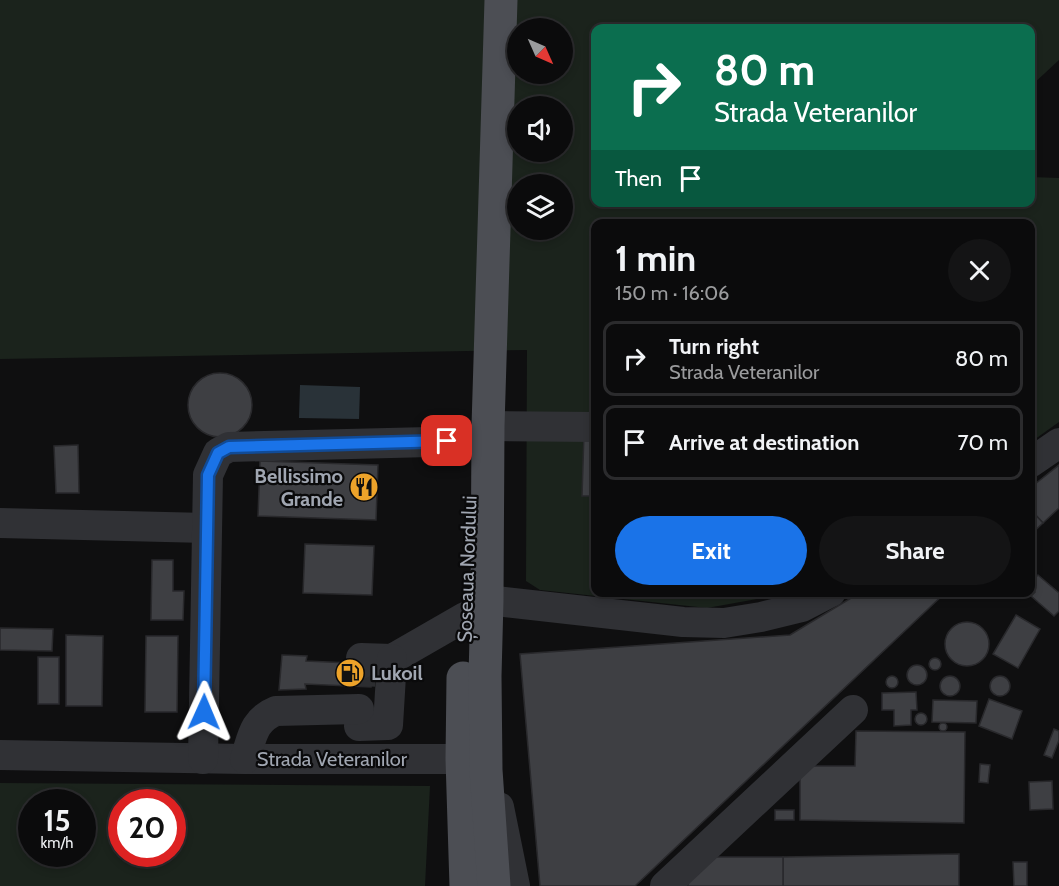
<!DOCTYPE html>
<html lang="en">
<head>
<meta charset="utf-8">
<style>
  :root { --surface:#0b0b0c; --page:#141415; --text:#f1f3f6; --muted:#9a9b9d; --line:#2b2b2d; --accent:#1a73e8 }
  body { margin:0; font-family:Cabin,sans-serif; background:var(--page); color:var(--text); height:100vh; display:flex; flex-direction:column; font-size:22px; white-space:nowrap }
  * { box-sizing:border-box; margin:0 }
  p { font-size:20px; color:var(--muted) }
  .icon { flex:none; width:33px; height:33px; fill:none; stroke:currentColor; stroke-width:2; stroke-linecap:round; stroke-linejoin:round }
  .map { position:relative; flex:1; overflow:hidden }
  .details { position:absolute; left:591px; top:219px; width:444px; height:378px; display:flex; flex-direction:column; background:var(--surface); border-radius:12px; box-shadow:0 3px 9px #0003,0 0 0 2px var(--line) }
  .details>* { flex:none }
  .guide { position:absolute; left:591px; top:24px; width:444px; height:183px; border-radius:12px; box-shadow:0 3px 9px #0003,0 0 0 2px var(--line); background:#0b6e4f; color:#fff; overflow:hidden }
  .needle { width:39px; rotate:135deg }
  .controls { position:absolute; left:507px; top:18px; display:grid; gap:12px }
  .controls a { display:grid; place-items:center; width:66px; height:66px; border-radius:50%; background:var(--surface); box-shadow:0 3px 9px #0003,0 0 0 2px var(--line); font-size:30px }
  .speed { position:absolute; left:18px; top:789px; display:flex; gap:12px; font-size:30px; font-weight:700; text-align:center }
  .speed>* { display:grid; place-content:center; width:78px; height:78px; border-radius:50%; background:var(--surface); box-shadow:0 3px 9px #0003,0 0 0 2px var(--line); line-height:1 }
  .speed small { font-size:15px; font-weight:400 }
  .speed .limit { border:9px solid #d22; background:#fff; color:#111 }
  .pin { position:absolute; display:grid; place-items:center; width:51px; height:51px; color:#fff; margin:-26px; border-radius:12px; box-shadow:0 3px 9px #0006 }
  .me { position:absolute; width:66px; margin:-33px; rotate:1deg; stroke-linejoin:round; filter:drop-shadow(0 0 4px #0008) }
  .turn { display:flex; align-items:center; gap:21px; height:126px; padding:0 24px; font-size:27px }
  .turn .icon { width:78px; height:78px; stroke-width:2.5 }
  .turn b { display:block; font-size:42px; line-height:51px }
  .then { display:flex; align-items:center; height:57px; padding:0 24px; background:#0003; gap:12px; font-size:22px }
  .round { display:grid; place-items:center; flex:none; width:63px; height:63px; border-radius:32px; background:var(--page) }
  .overview { display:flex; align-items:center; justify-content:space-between; height:102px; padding:0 24px }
  h1 { font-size:36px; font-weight:800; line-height:45px }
  .primary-button { display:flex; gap:12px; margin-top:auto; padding:12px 24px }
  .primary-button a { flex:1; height:69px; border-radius:36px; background:var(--accent); color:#fff; font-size:24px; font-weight:800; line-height:69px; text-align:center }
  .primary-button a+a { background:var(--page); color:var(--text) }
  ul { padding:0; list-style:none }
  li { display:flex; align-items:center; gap:18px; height:75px; margin:0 12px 9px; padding:0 12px; border:3px solid var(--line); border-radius:12px }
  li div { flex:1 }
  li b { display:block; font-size:22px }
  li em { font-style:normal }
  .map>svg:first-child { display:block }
  .green { fill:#1b231c; fill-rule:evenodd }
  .water { fill:#293238 }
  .building { fill:#3e3f43; stroke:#29292c; stroke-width:1.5 }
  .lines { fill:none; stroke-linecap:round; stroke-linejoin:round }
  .minor-tunnel { stroke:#2c2d30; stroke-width:30; stroke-dasharray:30 15; stroke-linecap:butt }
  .minor { stroke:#303135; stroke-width:30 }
  .major { stroke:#4c4e54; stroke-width:33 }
  .route-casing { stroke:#114b97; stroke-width:15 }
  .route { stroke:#1a73e8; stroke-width:10 }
  .labels { text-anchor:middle; stroke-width:4.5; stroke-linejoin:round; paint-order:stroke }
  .poi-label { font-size:20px; font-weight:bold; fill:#a0a6b1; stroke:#0a0a0b; text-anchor:end }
  .street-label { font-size:20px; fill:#a0a6b1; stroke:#0a0a0b }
</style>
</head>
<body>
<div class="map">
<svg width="1059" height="886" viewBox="0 0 1059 886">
  <rect width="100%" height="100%" fill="#0f0f10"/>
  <g class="green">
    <path d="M0 0H1059V60L1031 86 1030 28H596V202H1030L1031 177 1059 178V422L1031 442 1030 224H596V592L790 593 707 608 540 590 526 581 527 350 0 359ZM518 28H562V74H518ZM518 106H562V152H518ZM518 184H562V230H518Z"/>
    <path d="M0 783 430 786 425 886H0ZM32 802H82V854H32ZM122 802H172V854H122Z"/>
  </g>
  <path class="water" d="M300 385 360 387 359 419 299 418Z"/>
  <g class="building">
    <circle cx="220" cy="405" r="32"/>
    <path d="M584 433 596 434V496H582Z"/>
    <path d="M78 445 79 493H56L54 446Z"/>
    <path d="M260 461 378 465 376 520 258 516Z"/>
    <path d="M1059 465V508L1043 523 1030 509V488Z"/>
    <path d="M1030 509 1043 523 1030 535Z"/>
    <path d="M305 544 374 546 372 595 303 593Z"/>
    <path d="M152 560H173V591H184L183 620H151Z"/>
    <path d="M1038 575 1059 593V611L1054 616 1031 596 1035 592 1030 588V583Z"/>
    <path d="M861 592H946L635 886H540L520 654 790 635Z"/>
    <path d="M1016 615 1040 629 1018 668 993 654Z"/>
    <circle cx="967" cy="644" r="22"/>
    <path d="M0 628 53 629 52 651 0 650Z"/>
    <path d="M66 635 103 636 102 706H66Z"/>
    <path d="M146 636H178L177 712H145Z"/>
    <path d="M282 655 307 656 306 661 373 664 371 687 305 684 306 689 279 690Z"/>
    <rect x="38" y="657" width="21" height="47"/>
    <circle cx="935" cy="664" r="6"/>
    <circle cx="917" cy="675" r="10"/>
    <circle cx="892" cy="682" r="6"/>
    <circle cx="1000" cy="686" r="10"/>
    <circle cx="950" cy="686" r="10"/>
    <path d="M916 692 917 710H911V725L894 726V710H882V693Z"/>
    <path d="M989 699 1022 711 1012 739 979 726Z"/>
    <path d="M933 700 977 701 976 723 932 722Z"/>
    <circle cx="921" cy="719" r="6"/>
    <circle cx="943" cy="727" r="4"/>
    <path d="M1054 729 1059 731V740L1052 758 1044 755Z"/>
    <path d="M856 731 965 732 964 823 800 820V766H855Z"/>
    <path d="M980 764 990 765 988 783 979 782Z"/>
    <path d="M1052 781 1053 809 1030 810 1029 782Z"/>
    <rect x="775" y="810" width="19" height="10"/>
    <path d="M959 854V886H783V857Z"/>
    <path d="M705 857H783V886H688V875Z"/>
    <path d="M1013 862H1027V886H1014Z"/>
  </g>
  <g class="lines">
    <path class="minor-tunnel" d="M360 686 361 664"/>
    <g class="minor">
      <path d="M488 426 596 427"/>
      <path d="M1030 463 1059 443"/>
      <path d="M0 523 207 528"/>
      <path d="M487 600 683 622 724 623 761 617 802 607 831 592"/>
      <path d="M361 664V658L392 659 465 617"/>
      <path d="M359 726 388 725 392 659"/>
      <path d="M0 755 245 759H462"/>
      <path d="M203 759 208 475 218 453 229 447 470 441"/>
      <path d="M245 759C252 738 253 720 276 711L359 709"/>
      <path d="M499 807 515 886"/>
      <path d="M665 886 853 710"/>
    </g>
    <g class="major">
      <path d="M463 678 462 759 466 886"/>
      <path d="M494 886 486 770 485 676 487 600 488 426 501 0"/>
    </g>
  </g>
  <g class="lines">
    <g class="route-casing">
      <path id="route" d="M204 712 208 475 218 453 229 447 447 441"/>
    </g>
    <use href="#route" class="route"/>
  </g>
  <defs>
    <g id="restaurant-disc" transform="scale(1.5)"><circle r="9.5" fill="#eda32a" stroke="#0a0a0b"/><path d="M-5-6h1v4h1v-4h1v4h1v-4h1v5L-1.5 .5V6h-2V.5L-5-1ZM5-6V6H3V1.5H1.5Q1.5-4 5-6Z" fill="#111"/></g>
    <g id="fuel-disc" transform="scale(1.5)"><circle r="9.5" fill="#eda32a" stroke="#0a0a0b"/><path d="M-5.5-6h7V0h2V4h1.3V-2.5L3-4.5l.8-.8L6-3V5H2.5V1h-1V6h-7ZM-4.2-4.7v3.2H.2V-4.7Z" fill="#111"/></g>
  </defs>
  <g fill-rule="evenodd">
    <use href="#restaurant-disc" x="364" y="487"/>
    <use href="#fuel-disc" x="350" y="673"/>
  </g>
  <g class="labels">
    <g class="poi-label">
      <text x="343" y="483">Bellissimo<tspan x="343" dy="23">Grande</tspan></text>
      <text x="371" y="680" text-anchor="start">Lukoil</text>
    </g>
    <g class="street-label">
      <text transform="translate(467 569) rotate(-88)" y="7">Șoseaua Nordului</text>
      <text x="332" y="766">Strada Veteranilor</text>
    </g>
  </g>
</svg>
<div class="controls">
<a><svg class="needle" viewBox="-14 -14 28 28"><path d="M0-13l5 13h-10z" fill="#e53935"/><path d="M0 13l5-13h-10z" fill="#9a9b9d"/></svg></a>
<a><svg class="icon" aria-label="sound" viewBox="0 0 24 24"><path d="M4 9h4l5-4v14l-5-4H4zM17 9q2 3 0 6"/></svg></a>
<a><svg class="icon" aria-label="layers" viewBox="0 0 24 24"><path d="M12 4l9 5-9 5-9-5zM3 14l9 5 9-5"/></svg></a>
</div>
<div class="speed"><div>15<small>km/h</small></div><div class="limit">20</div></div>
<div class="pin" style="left:447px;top:441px;background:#d93025"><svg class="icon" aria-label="arrive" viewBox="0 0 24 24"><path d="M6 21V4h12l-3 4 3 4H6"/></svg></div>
<svg class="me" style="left:204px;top:712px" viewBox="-20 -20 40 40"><path d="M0-17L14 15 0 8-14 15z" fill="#1a73e8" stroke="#fff" stroke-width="4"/></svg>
<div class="guide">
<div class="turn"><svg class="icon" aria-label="right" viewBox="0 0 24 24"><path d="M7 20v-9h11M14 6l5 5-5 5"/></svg><div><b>80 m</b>Strada Veteranilor</div></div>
<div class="then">Then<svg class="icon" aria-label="arrive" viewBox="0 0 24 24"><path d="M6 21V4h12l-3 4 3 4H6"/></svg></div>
</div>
<section class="details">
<div class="overview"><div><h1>1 min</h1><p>150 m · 16:06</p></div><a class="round"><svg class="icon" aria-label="close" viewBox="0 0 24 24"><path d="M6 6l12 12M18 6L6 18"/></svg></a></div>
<ul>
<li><svg class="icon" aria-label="right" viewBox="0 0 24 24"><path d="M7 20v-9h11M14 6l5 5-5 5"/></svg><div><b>Turn right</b><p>Strada Veteranilor</p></div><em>80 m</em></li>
<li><svg class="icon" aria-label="arrive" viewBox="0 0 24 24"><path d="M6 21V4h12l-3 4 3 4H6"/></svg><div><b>Arrive at destination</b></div><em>70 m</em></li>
</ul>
<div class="primary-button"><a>Exit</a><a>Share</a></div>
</section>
</div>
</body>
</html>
